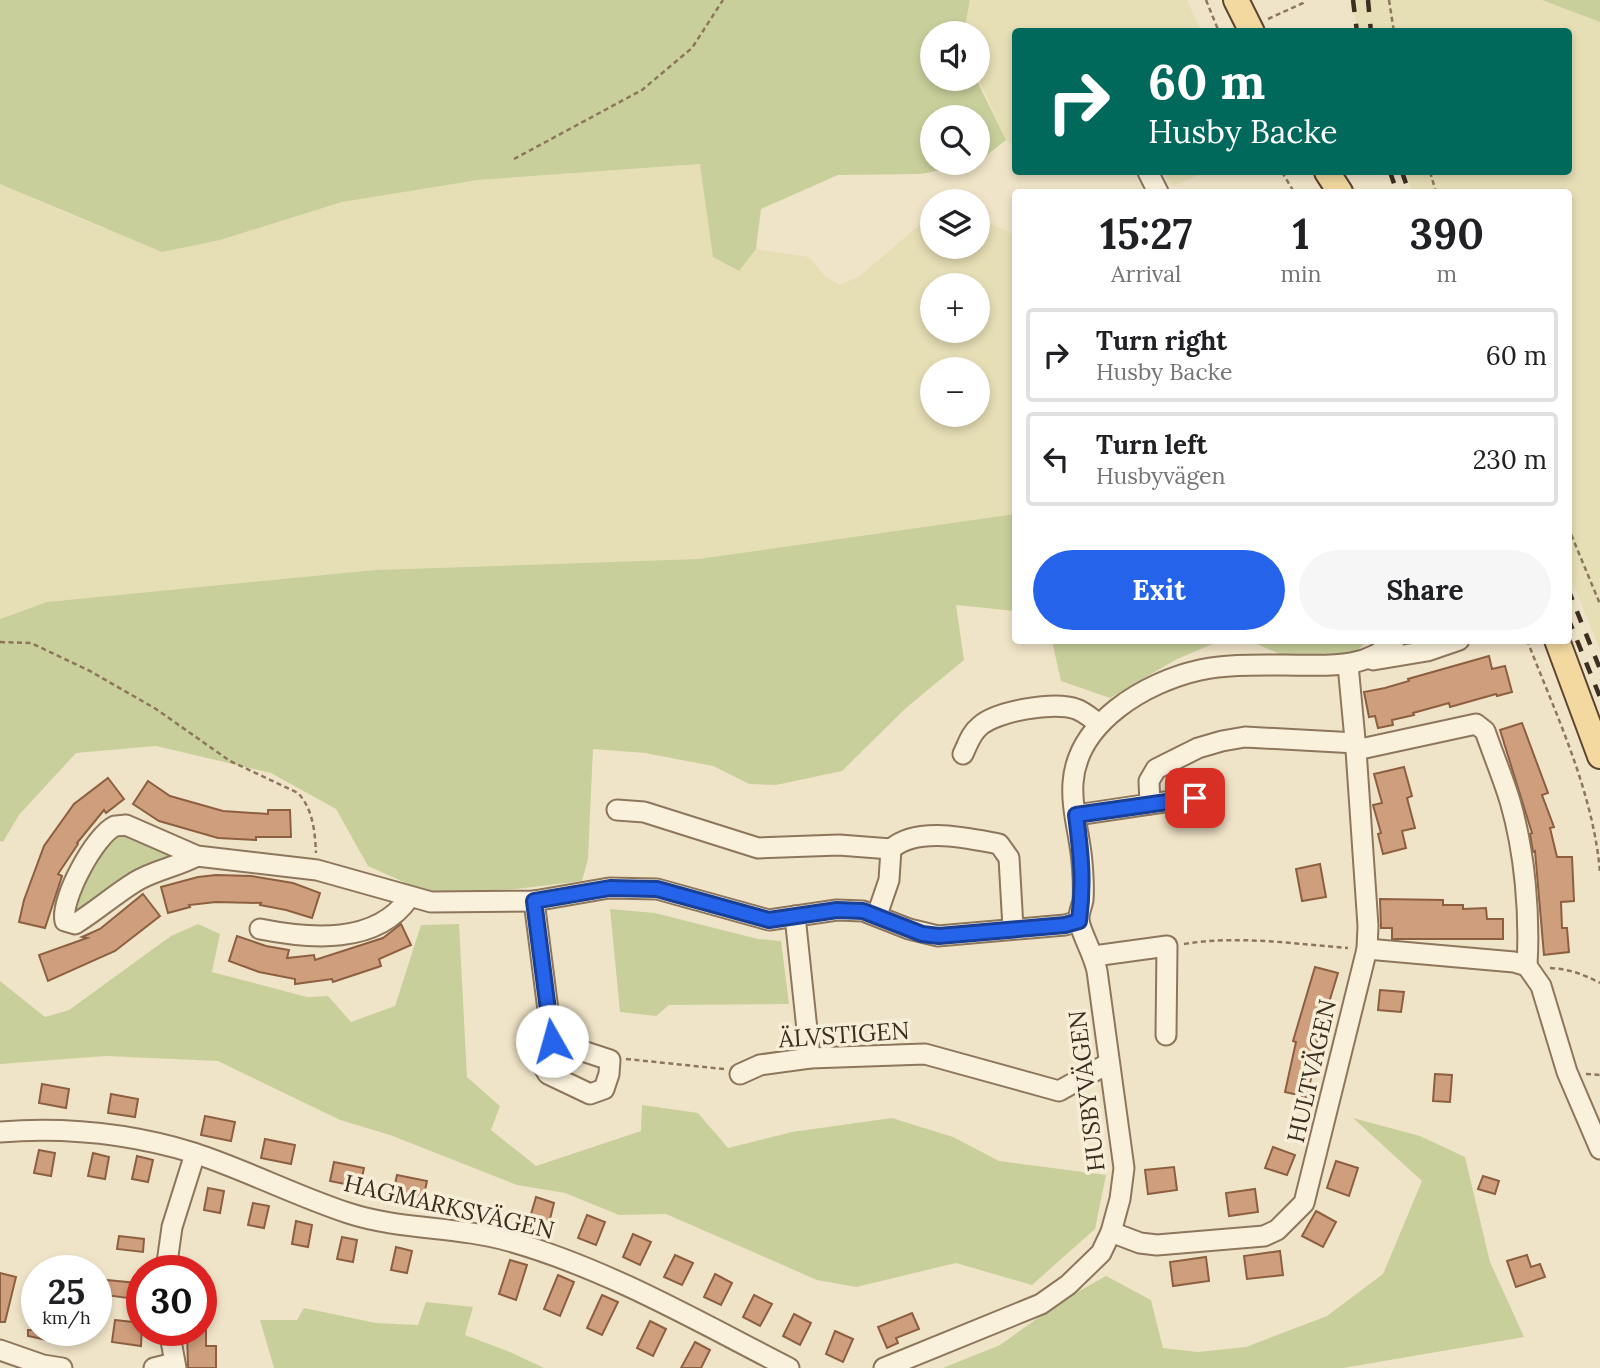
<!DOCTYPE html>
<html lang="en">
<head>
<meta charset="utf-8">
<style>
  :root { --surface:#fff; --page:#f6f6f6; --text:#202124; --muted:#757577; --line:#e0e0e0; --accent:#2563eb }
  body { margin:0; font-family:Lora,serif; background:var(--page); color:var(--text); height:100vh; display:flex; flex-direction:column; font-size:26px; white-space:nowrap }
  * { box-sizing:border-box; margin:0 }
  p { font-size:23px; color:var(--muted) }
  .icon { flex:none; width:38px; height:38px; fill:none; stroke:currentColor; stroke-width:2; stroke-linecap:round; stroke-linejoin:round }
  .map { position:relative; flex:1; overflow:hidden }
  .side { position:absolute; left:1012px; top:189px; width:560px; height:455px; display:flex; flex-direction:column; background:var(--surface); border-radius:7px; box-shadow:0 4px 10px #0003 }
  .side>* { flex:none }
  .hud { position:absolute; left:1012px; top:28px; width:560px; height:147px; border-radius:7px; box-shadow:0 4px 10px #0003; background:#00695c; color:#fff; overflow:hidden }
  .tools { position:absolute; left:920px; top:21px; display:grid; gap:14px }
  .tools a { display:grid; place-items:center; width:70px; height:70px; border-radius:50%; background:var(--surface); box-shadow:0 4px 10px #0003; font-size:35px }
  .speed { position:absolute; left:21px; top:1255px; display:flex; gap:14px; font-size:35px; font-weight:700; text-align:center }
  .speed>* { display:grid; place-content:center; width:91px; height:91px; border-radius:50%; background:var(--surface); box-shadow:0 4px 10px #0003; line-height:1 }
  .speed small { font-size:18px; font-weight:400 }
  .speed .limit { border:10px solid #d22; background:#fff; color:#111 }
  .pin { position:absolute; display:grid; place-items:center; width:60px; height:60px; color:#fff; margin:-30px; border-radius:14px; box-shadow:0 4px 10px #0006 }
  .me { position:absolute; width:77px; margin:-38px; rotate:353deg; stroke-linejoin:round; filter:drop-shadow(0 0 5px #0008) }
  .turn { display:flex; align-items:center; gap:24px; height:147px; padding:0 21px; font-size:32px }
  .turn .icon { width:91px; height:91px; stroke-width:2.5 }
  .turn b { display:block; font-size:49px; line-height:60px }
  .eta { display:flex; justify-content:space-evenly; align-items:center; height:119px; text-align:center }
  .eta b { font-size:42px; font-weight:800; line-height:49px }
  .action { display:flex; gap:14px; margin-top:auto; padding:14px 21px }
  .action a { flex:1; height:80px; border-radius:42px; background:var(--accent); color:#fff; font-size:28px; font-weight:800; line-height:80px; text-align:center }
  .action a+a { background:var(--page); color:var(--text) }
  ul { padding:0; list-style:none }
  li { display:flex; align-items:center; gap:21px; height:94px; margin:0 14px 10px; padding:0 7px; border:4px solid var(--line); border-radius:7px }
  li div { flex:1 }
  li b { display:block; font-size:26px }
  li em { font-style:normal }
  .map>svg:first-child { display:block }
  .farmland { fill:#e6deb5; fill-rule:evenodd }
  .green { fill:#c9cf9b }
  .building { fill:#cf9f7d; stroke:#8d5f41; stroke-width:2 }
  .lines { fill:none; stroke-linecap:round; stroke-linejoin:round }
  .minor-casing { stroke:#8d765c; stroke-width:23 }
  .major-casing { stroke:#5b4430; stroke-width:28 }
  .path { stroke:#8d765c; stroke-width:2.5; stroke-dasharray:5 3.5; stroke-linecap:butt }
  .minor { stroke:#faf1dc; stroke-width:19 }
  .major { stroke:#f3d9a0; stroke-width:24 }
  .rail { stroke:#3d2e20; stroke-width:4.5; stroke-dasharray:12 12; stroke-linecap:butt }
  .route-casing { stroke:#184099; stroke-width:18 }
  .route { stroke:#2563eb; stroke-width:12 }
  .labels { text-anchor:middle; stroke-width:7; stroke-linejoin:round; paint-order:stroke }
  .street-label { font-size:24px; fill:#3d2e20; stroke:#f7eed8 }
</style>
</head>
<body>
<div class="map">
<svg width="1600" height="1368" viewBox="0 0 1600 1368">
  <rect width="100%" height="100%" fill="#f0e4c8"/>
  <g class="farmland">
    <path d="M971 0H1187L1201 31 1015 32V148L1006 140 978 77V33H964Z"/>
    <path d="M1351 0H1542L1600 22V650L1568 571V192H1413L1405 172H1568V32L1358 31Z"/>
    <path d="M701 164 739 270 756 249 809 257 826 277 840 285 860 276 925 220 933 219V247H978V218L1015 235V514L698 559 375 570 47 602 0 619V184L102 228 220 240 342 202 478 180ZM933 285H978V331H933ZM933 369H978V415H933Z"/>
    <path d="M1162 172H1204L1174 186Z"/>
  </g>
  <g class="green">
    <path d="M0 0H970L964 33H933V79H976L1006 140 978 162V117H933V163H976L921 174 838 175 761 209 756 249 739 271 713 257 700 164 478 180 342 202 220 240 162 252 0 184Z"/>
    <path d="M1542 0H1600V22Z"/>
    <path d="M1015 514V611L956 605 964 660 906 708 842 771 776 785 749 784 713 766 645 753 593 749 588 859 582 881 516 889 428 893 368 866 336 809 271 773 156 746 76 753 19 815 3 842 0 841V619L47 602 375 570 698 559Z"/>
    <path d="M1052 641V640L1220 641 1177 659 1110 698 1061 681Z"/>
    <path d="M1250 641H1367L1355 653 1282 655Z"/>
    <path d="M120 832 174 853 173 857 79 913 73 910C83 881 96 852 120 832Z"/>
    <path d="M610 909 655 913 758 939 781 941 789 1004 669 1005 656 1016 620 1012Z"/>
    <path d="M198 924 220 934 212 972 307 997 328 996 351 1022 395 1006 421 925 459 924 467 1077 500 1106 491 1130 536 1166 641 1131 642 1105 698 1113 728 1148 792 1132 892 1118 953 1137 999 1161 1106 1175 1095 1229 1032 1285 956 1263 856 1287 817 1280 666 1214 619 1215 565 1193 517 1185 390 1135 340 1120 218 1061 106 1056 0 1064V981L45 1017 69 1010 171 936Z"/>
    <path d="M1353 1118 1420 1136 1465 1157 1490 1262 1524 1337 1343 1368H943L1000 1345 1063 1300 1106 1276 1151 1300 1163 1348 1198 1352 1246 1347 1327 1316 1383 1274 1422 1181Z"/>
    <path d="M426 1302 473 1307 465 1335 510 1352 544 1368H274L260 1320H297L304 1308 376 1323 418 1325Z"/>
  </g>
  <g class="building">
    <path d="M1489 656 1492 669 1505 666 1512 692 1497 696 1496 694 1450 707 1449 703 1413 713 1414 715 1392 720 1393 725 1378 728 1375 716 1369 717 1364 692 1385 688 1409 681 1408 679Z"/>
    <path d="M1522 723 1548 793 1542 795 1554 827 1550 828 1557 857H1572L1574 901 1561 902 1562 928H1567L1569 952 1544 955 1535 851 1533 852 1530 834 1532 833 1500 730Z"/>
    <path d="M1404 767 1412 796 1407 798 1415 828 1402 831 1406 848 1383 854 1378 834 1381 833 1373 805 1382 803 1374 774Z"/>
    <path d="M108 778 124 799 106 813 104 810 77 843 78 844 58 874 62 876 45 928 19 922 24 900 44 846 74 804Z"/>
    <path d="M148 781 170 796 223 811 268 814V810H290L291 837H256V840L218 838 159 821 133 804Z"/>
    <path d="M1320 864 1326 897 1302 901 1296 869Z"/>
    <path d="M216 875 251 876 293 883 320 893 312 918 286 910 260 905 261 903 216 902 189 905 190 907 168 913 161 887 198 877Z"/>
    <path d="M143 894 160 916 115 951 48 981 39 955 87 938 82 937 100 929Z"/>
    <path d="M1380 899 1443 900V905H1463V909L1486 908 1487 919H1503V939H1392V928H1381Z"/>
    <path d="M401 924 411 945 379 959 381 966 333 982 332 979 295 984V979L259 972 229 961 237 936 266 946 289 950 287 958 314 955 315 960 383 938Z"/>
    <path d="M1315 967 1338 973 1309 1068 1313 1069 1307 1097 1285 1092 1296 1042 1293 1041Z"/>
    <path d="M1380 990 1404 992 1401 1012 1378 1010Z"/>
    <path d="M1435 1074 1452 1075 1450 1102 1433 1101Z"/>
    <path d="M42 1084 69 1089 66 1108 39 1103Z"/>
    <path d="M111 1094 138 1099 135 1117 108 1113Z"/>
    <path d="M205 1116 235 1122 231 1141 201 1135Z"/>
    <path d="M265 1139 295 1145 291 1164 261 1158Z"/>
    <path d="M1273 1147 1295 1155 1287 1175 1265 1168Z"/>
    <path d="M39 1150 55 1153 51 1176 34 1173Z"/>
    <path d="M93 1153 109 1157 105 1179 88 1176Z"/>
    <path d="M137 1156 153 1160 148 1182 132 1179Z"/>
    <path d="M1336 1161 1358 1168 1349 1196 1327 1188Z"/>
    <path d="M334 1162 364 1168 360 1187 330 1181Z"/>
    <path d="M1174 1167 1177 1190 1148 1194 1145 1170Z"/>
    <path d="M397 1175 427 1181 423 1200 393 1194Z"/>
    <path d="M1483 1176 1499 1181 1495 1194 1478 1189Z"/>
    <path d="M208 1188 224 1191 220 1213 204 1210Z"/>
    <path d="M1255 1189 1258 1212 1229 1216 1226 1193Z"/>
    <path d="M536 1197 554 1203 548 1227 529 1221Z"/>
    <path d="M253 1203 269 1206 264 1228 248 1225Z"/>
    <path d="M1316 1211 1336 1222 1323 1247 1302 1236Z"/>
    <path d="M587 1215 605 1222 596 1245 578 1238Z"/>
    <path d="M296 1221 312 1225 308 1247 292 1244Z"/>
    <path d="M633 1234 651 1242 640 1265 623 1257Z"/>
    <path d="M119 1236 144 1239 143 1252 117 1249Z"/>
    <path d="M342 1237 357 1240 353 1262 337 1259Z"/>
    <path d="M396 1247 412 1251 407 1273 391 1270Z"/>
    <path d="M1280 1251 1283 1275 1247 1279 1244 1256Z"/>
    <path d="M675 1255 693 1263 682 1285 664 1277Z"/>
    <path d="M1527 1255 1531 1267 1540 1264 1545 1277 1516 1287 1507 1261Z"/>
    <path d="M1206 1257 1209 1281 1173 1286 1170 1262Z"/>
    <path d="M510 1260 527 1265 516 1300 499 1294Z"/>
    <path d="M0 1273 16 1277 5 1322H0Z"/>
    <path d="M715 1274 732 1283 721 1305 704 1297Z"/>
    <path d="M558 1275 574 1282 560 1316 544 1309Z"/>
    <path d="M107 1280 137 1283 135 1299 105 1295Z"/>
    <path d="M602 1295 618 1302 602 1335 587 1328Z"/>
    <path d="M754 1295 772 1304 760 1326 743 1317Z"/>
    <path d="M912 1313 919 1329 896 1338 898 1343 887 1348 878 1327Z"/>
    <path d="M794 1314 811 1323 800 1345 783 1336Z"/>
    <path d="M115 1320 142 1323 141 1346 112 1342Z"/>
    <path d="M650 1321 666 1329 653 1356 637 1348Z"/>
    <path d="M28 1330H69L66 1344 28 1336Z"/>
    <path d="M187 1330H206V1346H216V1368H188Z"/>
    <path d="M835 1331 853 1339 843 1362 826 1354Z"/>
    <path d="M695 1342 710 1350 701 1368H681Z"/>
  </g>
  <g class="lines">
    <g class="minor-casing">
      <g id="minor">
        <path d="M1148 172 1158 192"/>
        <path d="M1373 660 1427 651 1459 640"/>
        <path d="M1356 750 1476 724 1485 731C1493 754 1503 778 1510 801 1525 853 1530 913 1527 966"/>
        <path d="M963 754C968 744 971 733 980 726 997 711 1055 701 1076 709 1085 712 1092 719 1099 724"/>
        <path d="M1150 804 1195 798"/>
        <path d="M617 810 644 812 758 848 839 845 891 849"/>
        <path d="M1076 815 1150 804 1149 781 1156 769 1198 748 1222 741 1245 737 1356 743"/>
        <path d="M197 856C177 867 154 870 135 882 114 895 96 911 75 924L65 921C60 900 95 835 115 826 116 826 126 825 126 825L197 856 317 870 431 902 534 901 609 888 657 889 769 920 837 910 863 911 909 929 938 936 1065 925 1079 921"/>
        <path d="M534 901 552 1041 543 1066 548 1074 590 1094 604 1089 609 1074 610 1060 552 1041"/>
        <path d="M877 915 889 880 891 849C917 826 967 838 999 844L1009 858 1013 928"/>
        <path d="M795 916 810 1058"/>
        <path d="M260 929C310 939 376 945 409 898"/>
        <path d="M1367 949 1514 962 1527 966 1541 986 1567 1072 1600 1149"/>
        <path d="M1094 956 1167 946 1166 1035"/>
        <path d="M740 1074 760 1065 810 1058 925 1054 1059 1091 1109 1063"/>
        <path d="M0 1132C65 1127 132 1134 194 1153 246 1170 296 1196 348 1213 400 1230 456 1226 509 1241 608 1269 699 1322 789 1368"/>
        <path d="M1111 1232 1140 1243 1157 1245 1264 1236 1277 1230 1304 1203 1367 949 1368 926 1356 750 1348 665"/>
        <path d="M166 1270 172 1227 195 1154"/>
        <path d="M169 1330 176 1368"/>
        <path d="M0 1350 43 1365 62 1368"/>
        <path d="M154 1368 174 1363"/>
        <path d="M884 1368 1041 1304 1068 1285 1101 1253 1111 1232 1120 1199 1124 1168 1097 971C1094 955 1081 933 1079 921 1078 914 1082 906 1083 900 1084 888 1083 874 1082 862 1080 836 1071 809 1073 783 1077 722 1146 682 1200 670 1228 664 1257 665 1285 665 1324 665 1366 671 1395 640"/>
      </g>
    </g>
    <g class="major-casing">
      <g id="major">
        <path d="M1236 0 1252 32"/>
        <path d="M1327 172 1340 192"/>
        <path d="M1557 640 1600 756"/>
      </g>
    </g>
    <g class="path">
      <path d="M1206 0 1219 32"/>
      <path d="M1389 0 1394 32"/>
      <path d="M1268 19 1303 3 1305 0"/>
      <path d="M514 159 642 90 692 48 723 0"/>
      <path d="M1282 172 1294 192"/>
      <path d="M1430 172 1436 192"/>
      <path d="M1568 527 1600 604"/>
      <path d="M1527 640C1556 715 1593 791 1600 872"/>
      <path d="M0 642 31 643 90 671 156 709 230 761 298 793C313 809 315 832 316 853"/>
      <path d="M1184 944C1238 935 1294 944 1348 948"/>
      <path d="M1550 968C1569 969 1583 974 1600 983"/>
      <path d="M626 1059 724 1069"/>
      <path d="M1586 1074 1600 1075"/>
    </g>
    <use href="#minor" class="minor"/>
    <use href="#major" class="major"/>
    <g class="rail">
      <path d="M1353 0 1357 32"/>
      <path d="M1368 0 1371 32"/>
      <path d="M1390 172 1397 192"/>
      <path d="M1402 172 1409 192"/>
      <path d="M1568 589 1600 669"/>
      <path d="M1568 618 1600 697"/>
    </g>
  </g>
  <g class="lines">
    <g class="route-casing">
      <path id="route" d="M552 1041 534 901 610 888 657 889 769 920 837 910 863 911 922 934 939 936 1065 925 1079 921C1084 883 1081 853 1076 815L1195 798"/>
    </g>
    <use href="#route" class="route"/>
  </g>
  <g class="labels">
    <g class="street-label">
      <text transform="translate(844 1035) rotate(-4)" y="8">ÄLVSTIGEN</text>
      <text transform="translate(1312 1071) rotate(-77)" y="8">HULTVÄGEN</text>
      <text transform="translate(1087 1091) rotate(-97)" y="8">HUSBYVÄGEN</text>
      <text transform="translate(449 1207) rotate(13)" y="8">HAGMARKSVÄGEN</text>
    </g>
  </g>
</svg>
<div class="tools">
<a><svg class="icon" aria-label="sound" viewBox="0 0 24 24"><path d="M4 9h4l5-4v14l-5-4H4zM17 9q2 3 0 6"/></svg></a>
<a><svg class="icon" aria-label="search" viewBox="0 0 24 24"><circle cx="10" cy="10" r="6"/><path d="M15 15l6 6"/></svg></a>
<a><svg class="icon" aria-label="layers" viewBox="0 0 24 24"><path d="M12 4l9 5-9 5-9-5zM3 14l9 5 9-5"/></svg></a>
<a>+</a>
<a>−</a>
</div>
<div class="speed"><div>25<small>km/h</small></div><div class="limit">30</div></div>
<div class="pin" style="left:1195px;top:798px;background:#d93025"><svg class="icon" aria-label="arrive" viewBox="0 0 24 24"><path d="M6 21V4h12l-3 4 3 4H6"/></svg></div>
<svg class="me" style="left:552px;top:1041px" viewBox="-20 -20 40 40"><circle r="19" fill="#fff"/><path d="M0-13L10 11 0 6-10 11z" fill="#2563eb"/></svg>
<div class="hud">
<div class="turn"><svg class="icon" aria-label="right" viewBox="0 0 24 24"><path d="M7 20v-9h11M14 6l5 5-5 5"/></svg><div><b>60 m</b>Husby Backe</div></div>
</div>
<section class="side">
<div class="eta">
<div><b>15:27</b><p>Arrival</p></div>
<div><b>1</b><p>min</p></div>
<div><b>390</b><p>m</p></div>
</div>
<ul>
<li><svg class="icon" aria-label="right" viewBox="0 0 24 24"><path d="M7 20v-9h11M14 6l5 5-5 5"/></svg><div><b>Turn right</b><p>Husby Backe</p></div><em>60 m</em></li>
<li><svg class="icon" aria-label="left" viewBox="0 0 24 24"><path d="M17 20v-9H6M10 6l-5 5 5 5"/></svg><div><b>Turn left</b><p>Husbyvägen</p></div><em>230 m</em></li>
</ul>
<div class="action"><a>Exit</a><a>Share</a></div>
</section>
</div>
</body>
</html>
